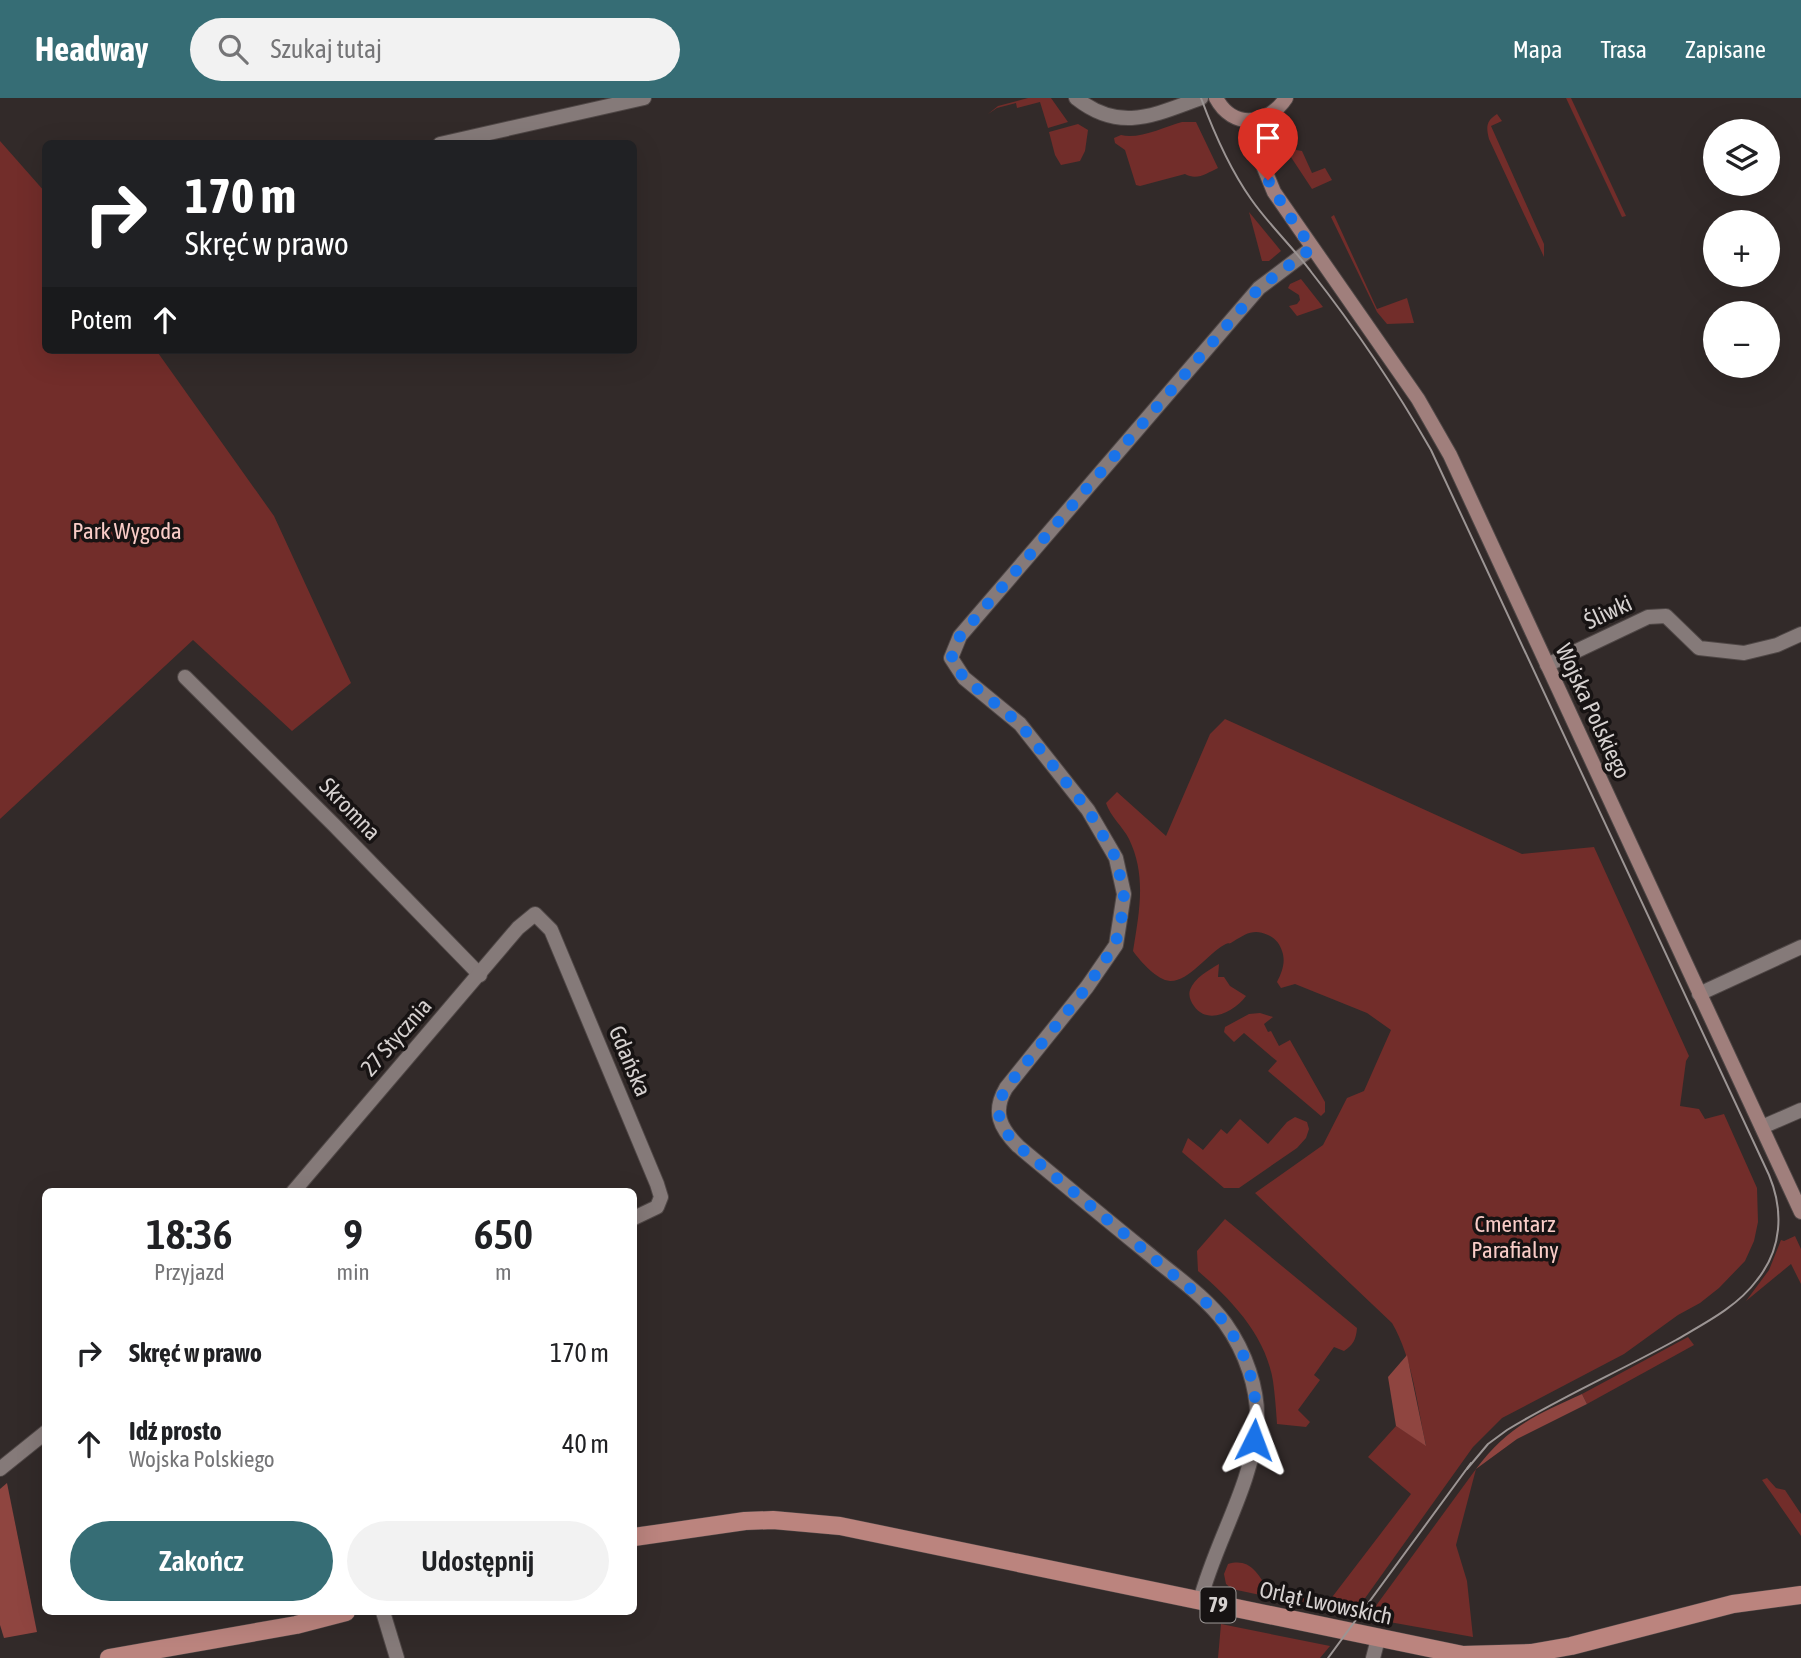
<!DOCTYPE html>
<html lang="pl">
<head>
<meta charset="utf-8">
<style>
  :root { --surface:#fff; --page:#f2f2f2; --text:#202124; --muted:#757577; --accent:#366d75 }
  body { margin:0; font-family:"Asap Condensed",sans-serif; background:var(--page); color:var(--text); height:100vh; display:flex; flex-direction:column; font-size:26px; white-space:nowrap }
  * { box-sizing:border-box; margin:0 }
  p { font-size:23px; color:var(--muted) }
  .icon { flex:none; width:38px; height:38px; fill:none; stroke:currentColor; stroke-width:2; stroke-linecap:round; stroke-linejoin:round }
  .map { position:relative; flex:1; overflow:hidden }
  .sheet { position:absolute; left:42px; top:1090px; width:595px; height:427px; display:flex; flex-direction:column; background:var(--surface); border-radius:10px; box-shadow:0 7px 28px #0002 }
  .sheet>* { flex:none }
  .top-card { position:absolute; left:42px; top:42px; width:595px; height:214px; border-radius:10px; box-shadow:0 7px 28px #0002; background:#202124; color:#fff; overflow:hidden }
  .controls { position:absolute; left:1703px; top:21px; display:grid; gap:14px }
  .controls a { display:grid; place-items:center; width:77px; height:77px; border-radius:50%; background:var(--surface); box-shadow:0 7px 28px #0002; font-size:35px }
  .pin { position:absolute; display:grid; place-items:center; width:60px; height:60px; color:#fff; margin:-72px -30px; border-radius:50% 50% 50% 0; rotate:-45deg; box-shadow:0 0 7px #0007 }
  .pin .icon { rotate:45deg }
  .me { position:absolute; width:77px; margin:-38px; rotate:3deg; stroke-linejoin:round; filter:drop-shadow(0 0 5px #0008) }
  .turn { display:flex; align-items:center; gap:24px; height:147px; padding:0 28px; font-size:32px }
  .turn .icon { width:91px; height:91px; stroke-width:2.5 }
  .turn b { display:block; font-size:49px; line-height:60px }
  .then { display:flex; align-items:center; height:66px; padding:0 28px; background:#0003; gap:14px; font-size:26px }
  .eta { display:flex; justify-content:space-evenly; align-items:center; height:119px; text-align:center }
  .eta b { font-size:42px; font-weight:600; line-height:49px }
  .cta { display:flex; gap:14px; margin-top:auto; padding:14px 28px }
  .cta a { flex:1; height:80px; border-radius:42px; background:var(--accent); color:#fff; font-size:28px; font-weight:600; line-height:80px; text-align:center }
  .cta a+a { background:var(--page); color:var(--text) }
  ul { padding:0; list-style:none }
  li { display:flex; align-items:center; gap:21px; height:91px; padding:0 28px }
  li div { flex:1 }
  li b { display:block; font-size:26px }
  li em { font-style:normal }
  header { display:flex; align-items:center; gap:42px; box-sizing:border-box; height:98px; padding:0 35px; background:var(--accent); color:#fff }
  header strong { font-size:33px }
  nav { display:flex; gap:38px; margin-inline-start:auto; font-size:24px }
  .search { width:490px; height:63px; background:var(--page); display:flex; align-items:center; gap:18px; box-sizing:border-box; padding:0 24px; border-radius:38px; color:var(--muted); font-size:26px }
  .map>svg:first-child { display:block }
  .green { fill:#722d2a }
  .forest { fill:#8f4540 }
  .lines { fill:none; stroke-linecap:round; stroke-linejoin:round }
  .minor-casing { stroke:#4f4746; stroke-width:16 }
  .secondary-casing { stroke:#4f4746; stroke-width:16 }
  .primary-casing { stroke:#4f4746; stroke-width:19 }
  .minor { stroke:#857a79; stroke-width:14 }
  .secondary { stroke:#a07f7c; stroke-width:14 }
  .primary { stroke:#bb847e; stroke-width:18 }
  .tram { stroke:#9c9594; stroke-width:2 }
  .route { stroke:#1a73e8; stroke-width:12; stroke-dasharray:0 21.6 }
  .labels { text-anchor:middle; stroke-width:7; stroke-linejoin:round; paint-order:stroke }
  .shield { fill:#171313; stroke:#9d9897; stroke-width:2 }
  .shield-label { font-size:21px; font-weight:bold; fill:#d6d1d0 }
  .park-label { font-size:23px; fill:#f9ccc7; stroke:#171313 }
  .street-label { font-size:23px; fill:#d6d1d0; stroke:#171313 }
</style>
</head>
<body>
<header>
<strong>Headway</strong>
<div class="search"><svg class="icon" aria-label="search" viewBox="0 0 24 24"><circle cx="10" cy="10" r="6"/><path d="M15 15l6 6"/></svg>Szukaj tutaj</div>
<nav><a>Mapa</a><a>Trasa</a><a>Zapisane</a></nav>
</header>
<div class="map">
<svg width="1801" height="1560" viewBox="0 0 1801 1560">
  <rect width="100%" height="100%" fill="#322a29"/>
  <g class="green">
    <path d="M1028 0H1051L1068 24 1048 30 1040 4 1017 10 1016 5 997 10 988 16 998 8Z"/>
    <path d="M1566 0H1571L1626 118 1622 119Z"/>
    <path d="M1497 16 1502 23 1491 28 1544 146V159L1489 41C1486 29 1486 23 1497 16Z"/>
    <path d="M1182 24H1196L1218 70C1207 75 1197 83 1185 76L1140 88 1136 87 1125 52 1115 45 1114 40 1121 37C1138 42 1164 29 1182 24Z"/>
    <path d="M1078 26 1088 32 1085 53 1080 63 1061 67 1055 57 1049 34Z"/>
    <path d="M0 43 45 94 46 252H156L274 418 351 585 292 633 193 542 0 721Z"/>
    <path d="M1285 50 1302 53 1312 75 1325 70 1332 82 1312 91Z"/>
    <path d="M1249 114 1281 153 1269 163H1262Z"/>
    <path d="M1334 117 1377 211 1407 200 1414 225 1387 226 1377 214 1331 119Z"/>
    <path d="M1301 181 1323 209 1297 218 1289 208 1297 206 1300 202 1299 197 1288 190 1290 186Z"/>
    <path d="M1225 621 1522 756 1594 749 1689 958 1686 963 1680 1008 1699 1011 1705 1021 1724 1016 1757 1090 1758 1124 1754 1143 1745 1163 1719 1190 1700 1205 1678 1217 1624 1256 1502 1320 1473 1349 1353 1517 1232 1491 1226 1486 1224 1476 1228 1466C1249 1460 1257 1474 1267 1490L1321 1503 1323 1511 1411 1396 1368 1359 1396 1328 1426 1347C1417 1307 1413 1261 1392 1225L1255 1095 1323 1047 1347 1000 1364 993 1391 932 1367 915 1295 886 1281 890 1277 884C1282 874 1286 864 1282 853 1280 846 1275 840 1268 837 1254 830 1245 836 1234 843 1226 848 1232 843 1224 847 1208 856 1188 884 1170 883 1157 882 1141 864 1133 853 1139 815 1147 778 1129 741 1123 729 1110 718 1106 705L1117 694 1166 738 1210 636Z"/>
    <path d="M1219 866 1218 879H1224L1230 888 1246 898C1235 913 1208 928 1194 908 1191 904 1188 898 1190 892 1194 880 1209 872 1219 866Z"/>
    <path d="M1260 915 1273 919 1264 926 1268 934 1271 933 1279 948 1290 942 1325 1004V1014L1321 1018 1268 973 1277 963 1272 959 1244 935 1234 944 1224 934 1225 929 1249 916Z"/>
    <path d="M1295 1019 1307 1024 1309 1031 1306 1040 1297 1050 1239 1090H1224L1182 1054 1188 1040 1203 1052 1221 1031 1227 1036 1240 1021 1268 1046 1287 1024Z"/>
    <path d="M1225 1121 1357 1230C1356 1242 1353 1247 1344 1253L1334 1249 1314 1277 1320 1282 1298 1312 1310 1324 1306 1329 1277 1326C1276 1312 1275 1297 1273 1283 1266 1238 1231 1201 1198 1173L1197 1153Z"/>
    <path d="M1795 1138 1801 1151V1186L1791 1166 1746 1203 1769 1172 1781 1142 1784 1143Z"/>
    <path d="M1688 1239 1694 1247 1587 1306 1582 1296Z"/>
    <path d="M1476 1371 1456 1447 1467 1483 1473 1539 1367 1520Z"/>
    <path d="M1767 1380 1776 1390 1785 1392 1801 1416V1438L1762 1382Z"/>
    <path d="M1221 1526 1330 1548 1320 1560H1218Z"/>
  </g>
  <g class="forest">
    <path d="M1407 1257 1426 1348 1396 1328 1388 1279Z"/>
    <path d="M1582 1296 1587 1306 1517 1341 1476 1371C1507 1329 1536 1317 1582 1296Z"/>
    <path d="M7 1385 37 1534 4 1540 0 1527V1391Z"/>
  </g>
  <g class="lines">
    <g class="minor-casing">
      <g id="minor">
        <path d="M1076 0C1120 35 1154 17 1201 0"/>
        <path d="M440 46 644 0"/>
        <path d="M1547 567 1648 519 1666 518 1699 550 1744 555 1777 547 1801 536"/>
        <path d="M185 579 335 728 480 877"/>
        <path d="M1699 896 1801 849"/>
        <path d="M1762 1029 1801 1012"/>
        <path d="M293 1094 518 830 535 816 551 832 657 1086 661 1099 657 1109 634 1120"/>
        <path d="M0 1371 46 1334"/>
        <path d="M1200 1503C1215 1444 1252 1388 1257 1326 1259 1291 1245 1253 1225 1225 1206 1199 1175 1178 1150 1157 1106 1121 1062 1085 1018 1048 1000 1030 992 1014 1006 990L1087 889 1116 847 1124 796 1116 760 1088 712 1020 626 964 580 951 560 960 538 1259 190 1312 150"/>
        <path d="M383 1514 397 1560"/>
        <path d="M1373 1560 1378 1541"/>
      </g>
    </g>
    <g class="secondary-casing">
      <g id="secondary">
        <path d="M1216 0C1233 32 1268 27 1286 0"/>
        <path d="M1252 22 1262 65 1274 94 1418 301 1450 357 1801 1114"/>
      </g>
    </g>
    <g class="primary-casing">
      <g id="primary">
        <path d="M634 1439 745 1423 773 1422 840 1428 1463 1557 1531 1555 1571 1548 1733 1506 1801 1497"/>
        <path d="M109 1560 296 1527 346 1514"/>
      </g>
    </g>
    <use href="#minor" class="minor"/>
    <use href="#secondary" class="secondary"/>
    <use href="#primary" class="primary"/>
    <g class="tram">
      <path d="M1201 0C1214 35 1229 70 1251 101 1269 127 1293 149 1312 175 1356 231 1396 291 1431 352L1769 1077C1784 1113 1782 1151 1757 1182 1737 1209 1705 1225 1676 1242 1620 1273 1561 1299 1507 1332L1488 1346 1467 1371"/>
      <path d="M1328 1560 1471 1365"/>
    </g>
  </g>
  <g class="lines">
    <path class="route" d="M1254 1342C1260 1307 1252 1269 1234 1239 1216 1208 1185 1187 1158 1164 1112 1125 1065 1087 1018 1048 1000 1030 992 1014 1006 990L1087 889 1115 847 1121 824 1124 796 1116 760 1088 712 1020 626 964 580 951 561 960 538 1259 190 1312 150 1288 116 1268 82"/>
  </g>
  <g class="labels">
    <rect class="shield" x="1200.5" y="1489.5" width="35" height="35" rx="5"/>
    <g class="shield-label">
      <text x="1218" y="1514">79</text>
    </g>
    <g class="park-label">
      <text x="127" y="441">Park Wygoda</text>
      <text x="1515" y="1134">Cmentarz<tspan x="1515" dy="26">Parafialny</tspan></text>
    </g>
    <g class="street-label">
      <text transform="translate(1608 514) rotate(-25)" y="8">Śliwki</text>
      <text transform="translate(1593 613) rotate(65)" y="8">Wojska Polskiego</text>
      <text transform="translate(350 711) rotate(46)" y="8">Skromna</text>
      <text transform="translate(396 939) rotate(-49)" y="8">27 Stycznia</text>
      <text transform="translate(630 963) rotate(67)" y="8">Gdańska</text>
      <text transform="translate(1326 1505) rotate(12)" y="8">Orląt Lwowskich</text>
    </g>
  </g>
</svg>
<div class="controls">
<a><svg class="icon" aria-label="layers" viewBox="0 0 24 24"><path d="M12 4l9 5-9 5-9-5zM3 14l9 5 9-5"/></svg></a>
<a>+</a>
<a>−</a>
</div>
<div class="pin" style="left:1268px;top:82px;background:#d93025"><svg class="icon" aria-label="arrive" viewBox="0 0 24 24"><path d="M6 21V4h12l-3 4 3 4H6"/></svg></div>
<svg class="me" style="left:1254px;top:1342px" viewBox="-20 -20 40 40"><path d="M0-17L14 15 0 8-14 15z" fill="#1a73e8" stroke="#fff" stroke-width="4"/></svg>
<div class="top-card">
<div class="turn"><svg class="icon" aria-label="right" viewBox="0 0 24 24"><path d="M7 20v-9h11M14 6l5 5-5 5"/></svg><div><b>170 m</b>Skręć w prawo</div></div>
<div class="then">Potem<svg class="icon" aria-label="ahead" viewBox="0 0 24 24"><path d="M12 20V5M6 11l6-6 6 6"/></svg></div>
</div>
<section class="sheet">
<div class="eta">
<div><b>18:36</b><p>Przyjazd</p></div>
<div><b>9</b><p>min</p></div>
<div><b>650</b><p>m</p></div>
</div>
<ul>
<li><svg class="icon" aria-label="right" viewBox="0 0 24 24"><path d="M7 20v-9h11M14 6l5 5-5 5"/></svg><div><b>Skręć w prawo</b></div><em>170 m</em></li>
<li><svg class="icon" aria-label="ahead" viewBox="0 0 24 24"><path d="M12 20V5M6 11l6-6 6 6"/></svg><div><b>Idź prosto</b><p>Wojska Polskiego</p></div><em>40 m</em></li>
</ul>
<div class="cta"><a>Zakończ</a><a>Udostępnij</a></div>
</section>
</div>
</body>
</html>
